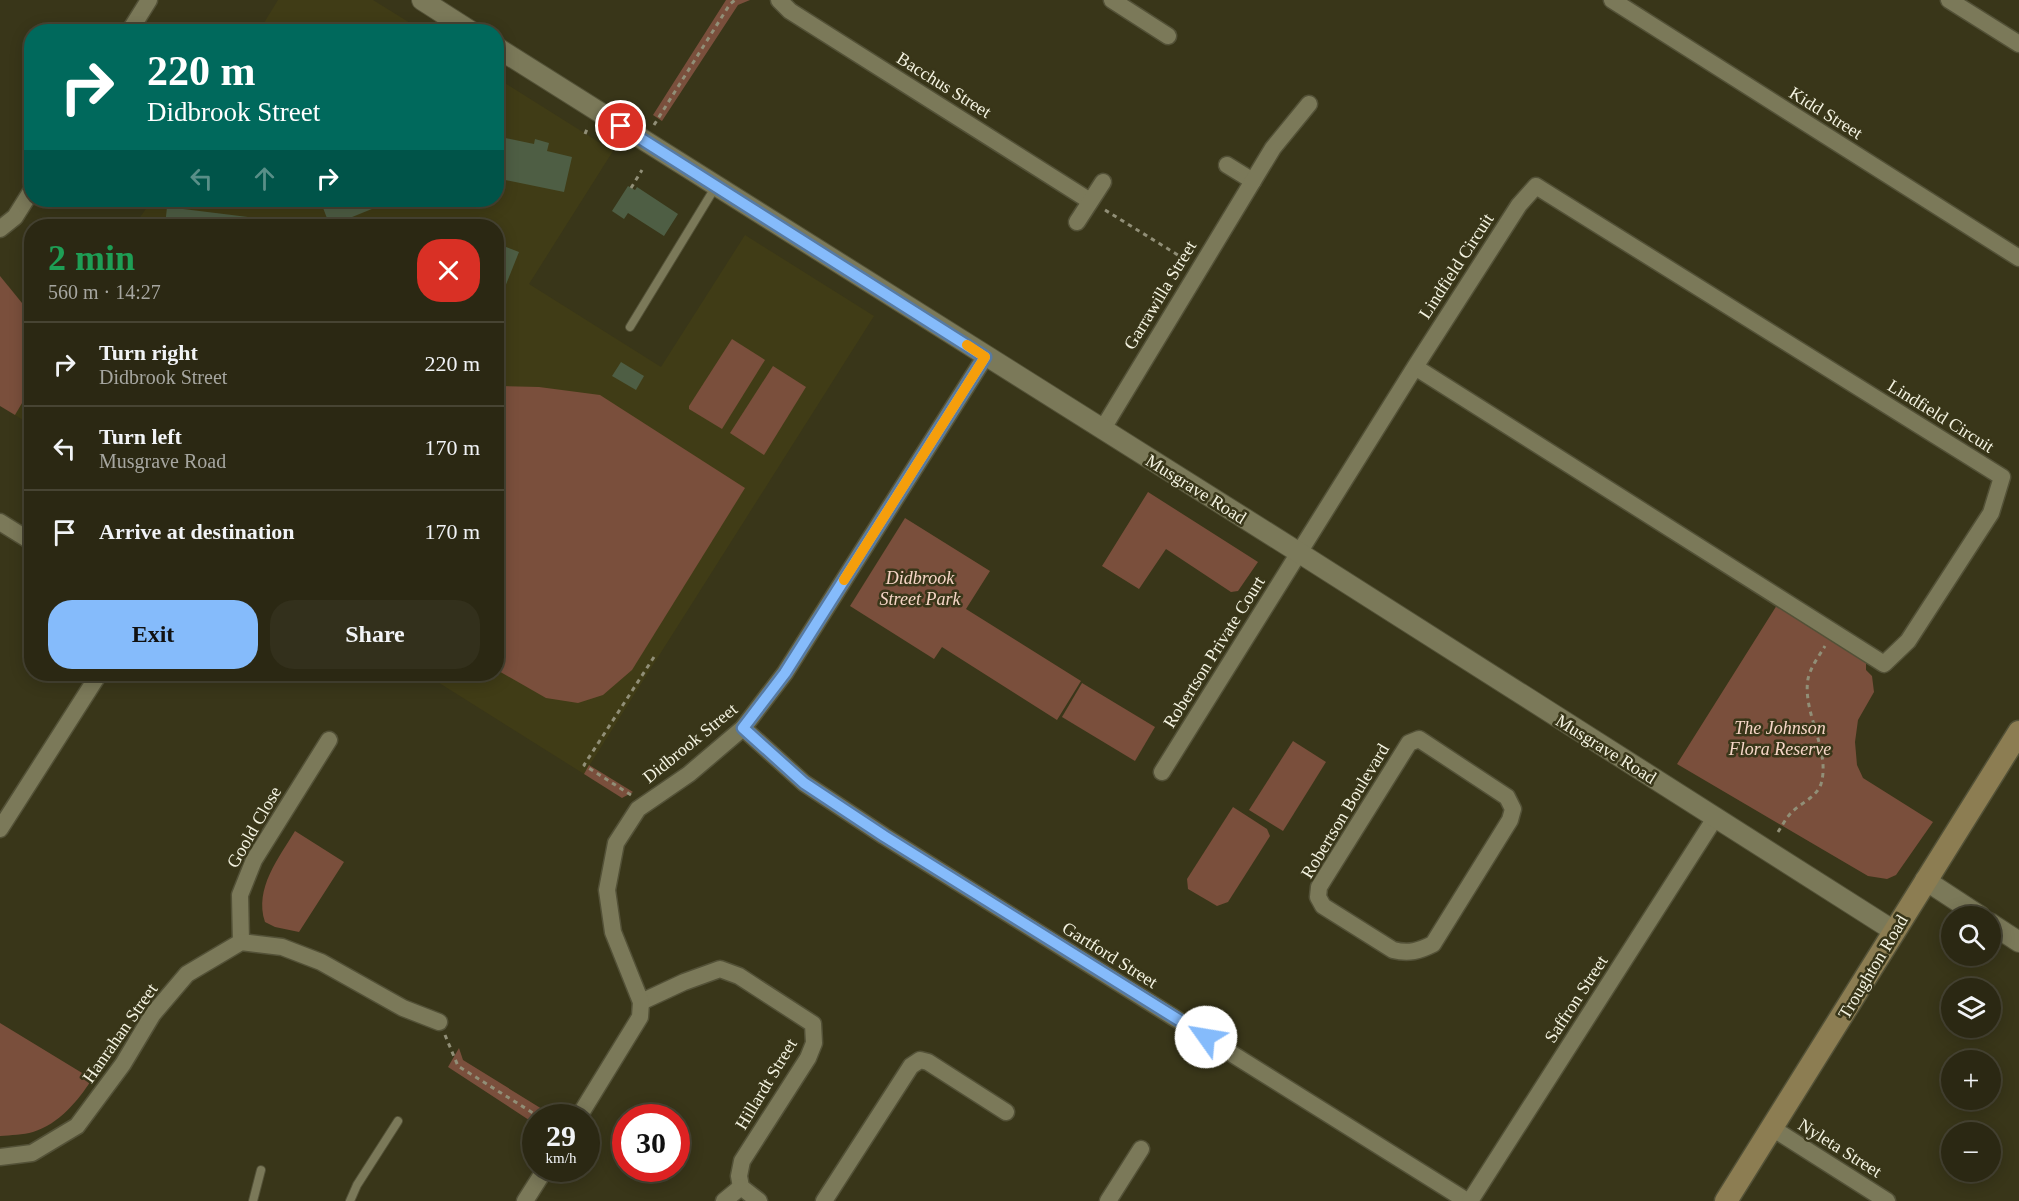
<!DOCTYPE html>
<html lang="en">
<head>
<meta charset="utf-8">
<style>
  :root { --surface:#2b2813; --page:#33301c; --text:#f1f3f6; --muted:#a6a6a0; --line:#474433; --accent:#85bbfb }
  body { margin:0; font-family:Georgia,serif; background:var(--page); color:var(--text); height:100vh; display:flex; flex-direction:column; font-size:22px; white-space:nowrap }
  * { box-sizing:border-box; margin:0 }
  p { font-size:20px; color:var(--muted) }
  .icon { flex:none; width:33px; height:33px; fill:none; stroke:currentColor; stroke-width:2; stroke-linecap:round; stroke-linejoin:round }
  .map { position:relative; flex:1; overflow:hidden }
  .panel { position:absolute; left:24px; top:219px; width:480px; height:462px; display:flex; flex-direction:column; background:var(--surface); border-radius:24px; box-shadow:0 3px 15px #0003,0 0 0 2px var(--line) }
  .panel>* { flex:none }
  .hud { position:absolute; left:24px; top:24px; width:480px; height:183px; border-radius:24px; box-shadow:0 3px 15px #0003,0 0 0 2px var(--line); background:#00695c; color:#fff; overflow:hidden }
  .fabs { position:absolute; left:1941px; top:906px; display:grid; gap:12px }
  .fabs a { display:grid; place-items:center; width:60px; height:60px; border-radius:50%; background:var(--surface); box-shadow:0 3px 15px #0003,0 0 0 2px var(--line); font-size:30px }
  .speed { position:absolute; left:522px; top:1104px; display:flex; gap:12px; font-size:30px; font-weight:700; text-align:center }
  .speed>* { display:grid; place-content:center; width:78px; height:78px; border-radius:50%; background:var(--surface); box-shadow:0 3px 15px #0003,0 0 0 2px var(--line); line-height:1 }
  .speed small { font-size:15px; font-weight:400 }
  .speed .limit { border:9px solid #d22; background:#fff; color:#111 }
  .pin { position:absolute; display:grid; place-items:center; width:51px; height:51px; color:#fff; margin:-26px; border:3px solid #fff; border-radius:50%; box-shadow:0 2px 6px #0007 }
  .me { position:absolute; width:66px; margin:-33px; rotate:302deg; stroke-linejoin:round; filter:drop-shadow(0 0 4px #0008) }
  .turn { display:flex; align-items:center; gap:21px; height:126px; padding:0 24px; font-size:27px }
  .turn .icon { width:78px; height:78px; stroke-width:2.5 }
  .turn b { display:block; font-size:42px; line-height:51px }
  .lanes { display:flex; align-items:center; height:57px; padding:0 24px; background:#0003; justify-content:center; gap:30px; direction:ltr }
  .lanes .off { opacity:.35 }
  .round { display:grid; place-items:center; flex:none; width:63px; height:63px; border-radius:24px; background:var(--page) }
  .summary { display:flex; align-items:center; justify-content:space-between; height:102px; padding:0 24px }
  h1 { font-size:36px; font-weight:800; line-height:45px; color:#1e9e55 }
  .primary-button { display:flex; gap:12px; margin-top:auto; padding:12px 24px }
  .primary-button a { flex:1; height:69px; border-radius:24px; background:var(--accent); color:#111; font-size:24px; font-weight:800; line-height:69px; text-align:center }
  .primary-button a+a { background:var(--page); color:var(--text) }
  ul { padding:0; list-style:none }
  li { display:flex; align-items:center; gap:18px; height:84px; padding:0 24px; border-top:2px solid var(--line) }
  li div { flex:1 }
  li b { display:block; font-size:22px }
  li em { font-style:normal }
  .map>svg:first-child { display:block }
  .built { fill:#403c16 }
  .green { fill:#7a4f3c }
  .building { fill:#4e5e44 }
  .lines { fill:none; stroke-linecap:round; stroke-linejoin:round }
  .service-casing { stroke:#535137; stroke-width:10 }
  .minor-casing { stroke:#535137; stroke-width:19 }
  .tertiary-casing { stroke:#535137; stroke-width:22 }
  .secondary-casing { stroke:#535137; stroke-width:25 }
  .path { stroke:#918f77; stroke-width:3; stroke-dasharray:4.5 4.5; stroke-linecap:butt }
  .service { stroke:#7b7959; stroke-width:8 }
  .minor { stroke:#7b7959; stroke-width:16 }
  .tertiary { stroke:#7b7959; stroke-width:20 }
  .secondary { stroke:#8c7d52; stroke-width:22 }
  .route-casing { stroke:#567aa3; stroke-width:15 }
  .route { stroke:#85bbfb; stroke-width:10 }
  .slow { stroke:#f59e0b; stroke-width:10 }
  .labels { text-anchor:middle; stroke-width:5; stroke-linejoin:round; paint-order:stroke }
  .street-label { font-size:18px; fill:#f4f3e1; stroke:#393619 }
  .park-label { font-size:18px; font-style:italic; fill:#f6d6c7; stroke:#393619 }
</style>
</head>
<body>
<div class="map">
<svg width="2019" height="1201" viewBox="0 0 2019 1201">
  <rect width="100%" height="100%" fill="#393619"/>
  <g class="built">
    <path d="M278 0H373L423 31H259Z"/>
    <path d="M497 78 613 151 529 284 661 367 745 235 874 316 584 774 425 674H496V226H134L152 200H496Z"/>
    <path d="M31 388V425L15 415Z"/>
  </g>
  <g class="green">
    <path d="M726 0H750L738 5 662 121 653 115Z"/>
    <path d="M0 276 31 314V388L15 415 0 406Z"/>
    <path d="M732 339 765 360 722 429 689 409V406Z"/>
    <path d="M773 366 806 387 764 455 730 433Z"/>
    <path d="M497 386 539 387 600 395 745 488 632 670 603 695 578 703 546 698 497 670Z"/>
    <path d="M1148 492 1258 562 1238 591 1231 592 1166 549 1139 589 1102 566Z"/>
    <path d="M905 518 990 571 966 609 1081 681 1057 720 942 647 934 659 850 606Z"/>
    <path d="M1777 605 1866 662V670L1872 676 1874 692 1858 720 1855 742 1857 765 1863 778 1933 822 1896 875 1887 879 1868 876 1677 764Z"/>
    <path d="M1082 683 1155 727 1135 761 1062 717Z"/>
    <path d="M1293 741 1326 762 1283 831 1249 810Z"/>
    <path d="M589 765 633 792 622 798 584 774Z"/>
    <path d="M1233 807 1267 829 1270 836 1228 902 1217 906 1188 889 1187 879Z"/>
    <path d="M295 831 344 862 299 932 275 927 265 922C254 888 279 858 295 831Z"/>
    <path d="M0 1023 92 1079C78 1101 59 1124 33 1132 23 1135 11 1135 0 1136Z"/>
    <path d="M459 1048 463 1060 555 1117 536 1118 535 1124 448 1067Z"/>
  </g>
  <g class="building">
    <path d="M496 136 534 144 535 139 549 143 547 151 572 157 564 192 496 178Z"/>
    <path d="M628 186 635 190 637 187 678 214 664 236 628 213 624 219 612 211Z"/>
    <path d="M320 200H394L330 226Z"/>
    <path d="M167 207 248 217V226H165Z"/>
    <path d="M496 243 519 252 497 307H496Z"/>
    <path d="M621 362 644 376 636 390 612 376Z"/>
  </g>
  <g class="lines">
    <g class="service-casing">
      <g id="service">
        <path d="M630 327 716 186"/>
        <path d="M253 1201 261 1170"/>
        <path d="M350 1201 357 1185 398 1121"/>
      </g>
    </g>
    <g class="minor-casing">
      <g id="minor">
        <path d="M779 0 790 11 1090 201"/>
        <path d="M1112 0 1168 36"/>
        <path d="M1612 0 2019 258"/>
        <path d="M1949 0 2019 44"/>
        <path d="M129 32 149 0"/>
        <path d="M1227 165 1253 181"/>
        <path d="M1077 222 1103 182"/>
        <path d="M0 229 15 217 32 190"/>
        <path d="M1102 430 1273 148 1309 104"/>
        <path d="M0 522 32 542"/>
        <path d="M743 728 804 783 884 836 1467 1201"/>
        <path d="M1419 739 1507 797 1513 809 1510 820 1433 944C1419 951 1409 954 1393 950L1323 906 1318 897 1319 887 1409 743Z"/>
        <path d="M1162 772 1415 367 1519 205 1536 186 2002 477 1991 513 1908 641 1884 664 1415 367"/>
        <path d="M0 829 99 674"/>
        <path d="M241 942 240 895 254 860 329 740"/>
        <path d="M641 1002 684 982 720 969 739 976 813 1024 814 1043 808 1058 742 1161 739 1176 741 1187 759 1201"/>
        <path d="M578 1118 640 1017 641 1002 613 932 607 890 616 843 638 809 689 774 743 728 785 673 985 357"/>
        <path d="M1772 1128 1887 1201"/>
        <path d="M0 1157 32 1153 77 1126 123 1064 153 1014 187 974 241 942 282 947 321 962 403 1008 439 1022"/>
        <path d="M525 1201 546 1168"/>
        <path d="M724 1201 741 1187"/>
        <path d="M824 1201 911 1066 920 1060 928 1062 1006 1112"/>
        <path d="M1108 1201 1141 1149"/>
        <path d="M1470 1201 1715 818"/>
      </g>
    </g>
    <g class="tertiary-casing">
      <g id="tertiary">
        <path d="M422 0 472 32"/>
        <path d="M496 47 1298 552 1894 931"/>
        <path d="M1925 880 1980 916"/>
        <path d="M1990 923 2019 942"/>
      </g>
    </g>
    <g class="secondary-casing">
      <path id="secondary" d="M1726 1201 2019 732"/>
    </g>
    <g class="path">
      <path d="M654 125 730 4 735 0"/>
      <path d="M585 134 587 129"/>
      <path d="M631 188 642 170"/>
      <path d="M1105 210 1186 260"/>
      <path d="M631 795 584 765 654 657"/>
      <path d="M1778 832C1782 826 1786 818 1791 813 1800 803 1816 798 1821 784 1831 750 1802 713 1808 679 1810 668 1819 656 1825 646"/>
      <path d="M445 1035 458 1066 541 1118"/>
    </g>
    <use href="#service" class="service"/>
    <use href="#minor" class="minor"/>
    <use href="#tertiary" class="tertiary"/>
    <use href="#secondary" class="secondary"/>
  </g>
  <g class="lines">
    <g class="route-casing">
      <path id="route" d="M621 126 985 357 785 673 743 728 804 783 884 836 1206 1037"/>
    </g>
    <use href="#route" class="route"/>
    <path class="slow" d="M844 580 985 357 967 345"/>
  </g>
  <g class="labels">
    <g class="street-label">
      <text transform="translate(944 85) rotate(32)" y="6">Bacchus Street</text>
      <text transform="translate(1826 113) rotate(32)" y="6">Kidd Street</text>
      <text transform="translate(1456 266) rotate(-57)" y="6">Lindfield Circuit</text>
      <text transform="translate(1160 295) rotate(-59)" y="6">Garrawilla Street</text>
      <text transform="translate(1941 416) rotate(32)" y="6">Lindfield Circuit</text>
      <text transform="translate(1196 489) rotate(32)" y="6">Musgrave Road</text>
      <text transform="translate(1214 652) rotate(-58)" y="6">Robertson Private Court</text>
      <text transform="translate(690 743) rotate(-39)" y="6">Didbrook Street</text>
      <text transform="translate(1606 749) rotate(32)" y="6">Musgrave Road</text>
      <text transform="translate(1345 811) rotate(-59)" y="6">Robertson Boulevard</text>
      <text transform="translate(254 827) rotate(-60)" y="6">Goold Close</text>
      <text transform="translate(1110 955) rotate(32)" y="6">Gartford Street</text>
      <text transform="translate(1873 967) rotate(-59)" y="6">Troughton Road</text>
      <text transform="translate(1576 999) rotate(-57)" y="6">Saffron Street</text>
      <text transform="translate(120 1033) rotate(-55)" y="6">Hanrahan Street</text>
      <text transform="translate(766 1084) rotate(-59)" y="6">Hillardt Street</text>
      <text transform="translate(1840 1148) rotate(32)" y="6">Nyleta Street</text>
    </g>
    <g class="park-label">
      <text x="920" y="584">Didbrook<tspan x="920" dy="21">Street Park</tspan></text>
      <text x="1780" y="734">The Johnson<tspan x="1780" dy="21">Flora Reserve</tspan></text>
    </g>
  </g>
</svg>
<div class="fabs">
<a><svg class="icon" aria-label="search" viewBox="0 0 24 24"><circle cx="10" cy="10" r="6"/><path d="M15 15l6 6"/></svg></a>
<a><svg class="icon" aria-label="layers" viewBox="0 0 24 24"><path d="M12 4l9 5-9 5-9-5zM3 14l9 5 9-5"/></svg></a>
<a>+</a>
<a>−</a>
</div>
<div class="speed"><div>29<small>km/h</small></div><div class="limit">30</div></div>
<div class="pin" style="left:621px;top:126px;background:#d93025"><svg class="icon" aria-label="arrive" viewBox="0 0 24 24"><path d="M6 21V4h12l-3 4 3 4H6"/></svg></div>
<svg class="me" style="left:1206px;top:1037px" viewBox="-20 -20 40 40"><circle r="19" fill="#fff"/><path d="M0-13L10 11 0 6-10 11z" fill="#85bbfb"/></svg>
<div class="hud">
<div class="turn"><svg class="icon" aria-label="right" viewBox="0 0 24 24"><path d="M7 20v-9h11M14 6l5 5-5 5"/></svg><div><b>220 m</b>Didbrook Street</div></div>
<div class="lanes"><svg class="icon off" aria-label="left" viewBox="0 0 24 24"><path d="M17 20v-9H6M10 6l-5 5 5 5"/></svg><svg class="icon off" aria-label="ahead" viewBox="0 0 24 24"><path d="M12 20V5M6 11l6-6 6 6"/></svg><svg class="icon" aria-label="right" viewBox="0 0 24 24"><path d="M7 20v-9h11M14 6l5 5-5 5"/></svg></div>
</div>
<section class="panel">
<div class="summary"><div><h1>2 min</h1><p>560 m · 14:27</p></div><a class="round" style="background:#d93025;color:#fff"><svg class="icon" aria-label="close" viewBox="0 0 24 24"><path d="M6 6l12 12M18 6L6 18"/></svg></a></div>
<ul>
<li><svg class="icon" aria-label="right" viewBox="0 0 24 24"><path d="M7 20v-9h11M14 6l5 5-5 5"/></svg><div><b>Turn right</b><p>Didbrook Street</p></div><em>220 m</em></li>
<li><svg class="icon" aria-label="left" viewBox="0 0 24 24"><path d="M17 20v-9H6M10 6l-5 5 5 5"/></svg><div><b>Turn left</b><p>Musgrave Road</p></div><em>170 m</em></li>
<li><svg class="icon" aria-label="arrive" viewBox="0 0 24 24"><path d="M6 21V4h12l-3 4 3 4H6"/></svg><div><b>Arrive at destination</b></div><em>170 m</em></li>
</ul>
<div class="primary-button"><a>Exit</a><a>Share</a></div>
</section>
</div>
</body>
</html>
